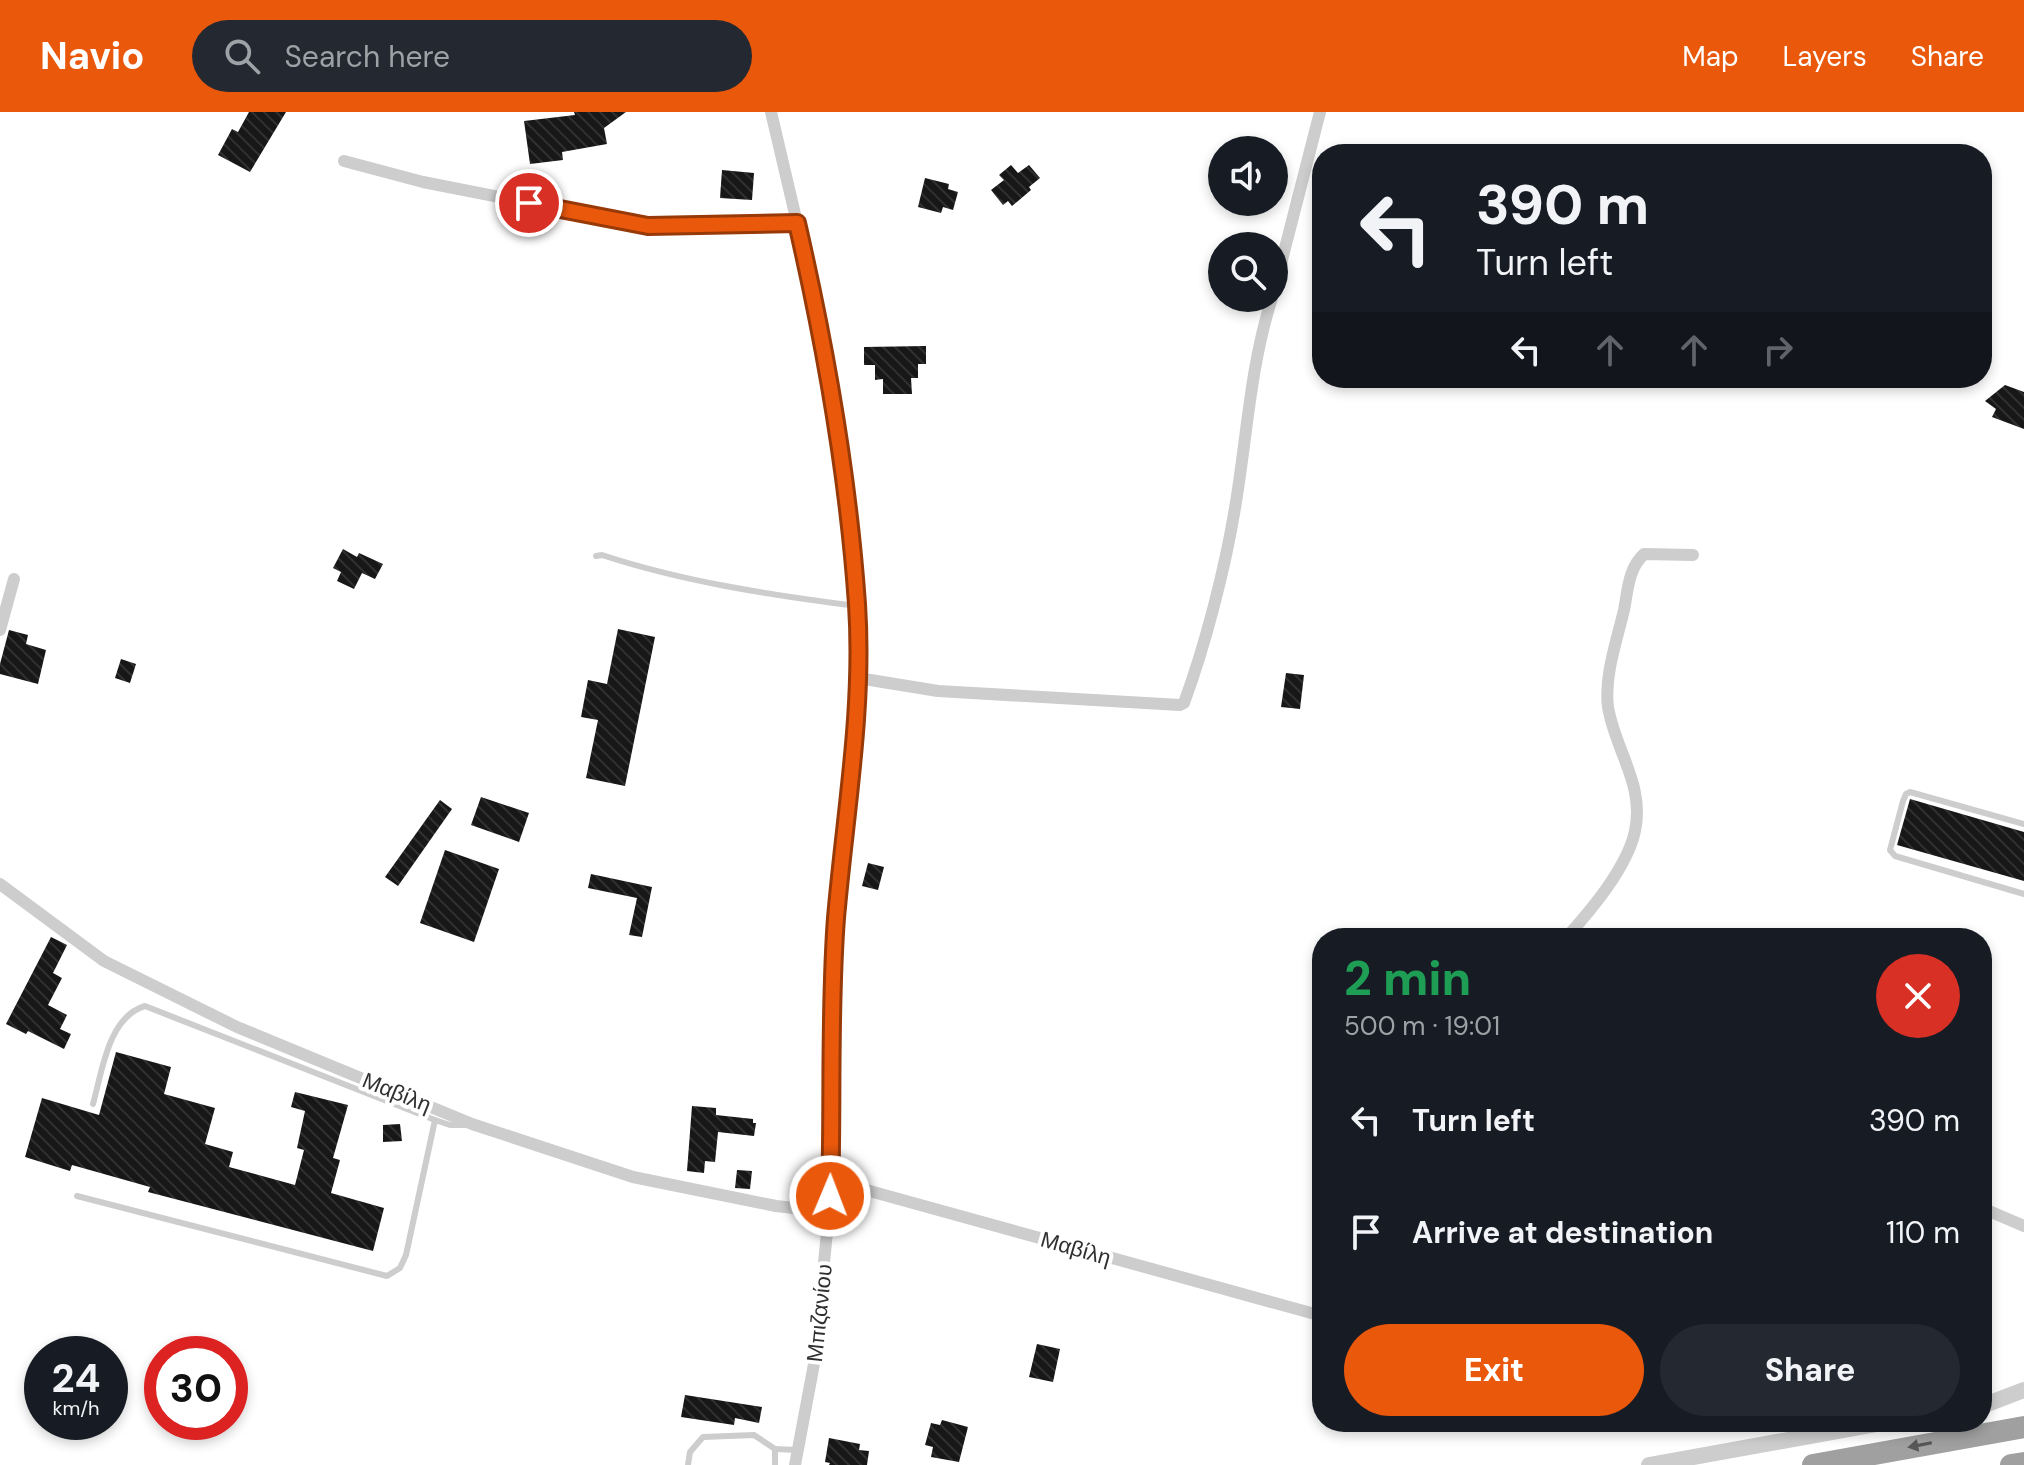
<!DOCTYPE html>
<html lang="en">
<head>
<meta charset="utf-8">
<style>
  :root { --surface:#171b24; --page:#242831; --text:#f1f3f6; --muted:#9ea1a6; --accent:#ea580c }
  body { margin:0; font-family:"DM Sans",sans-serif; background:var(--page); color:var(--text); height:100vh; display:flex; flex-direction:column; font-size:30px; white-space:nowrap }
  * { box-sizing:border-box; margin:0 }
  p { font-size:26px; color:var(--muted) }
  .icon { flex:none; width:44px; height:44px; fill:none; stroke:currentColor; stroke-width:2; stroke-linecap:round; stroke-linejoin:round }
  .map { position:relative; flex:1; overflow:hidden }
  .details { position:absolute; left:1312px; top:816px; width:680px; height:504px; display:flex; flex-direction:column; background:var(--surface); border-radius:32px; box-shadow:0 4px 12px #0003 }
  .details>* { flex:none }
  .banner { position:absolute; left:1312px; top:32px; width:680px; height:244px; border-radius:32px; box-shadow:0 4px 12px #0003; background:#171b24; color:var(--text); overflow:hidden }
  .fabs { position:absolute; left:1208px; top:24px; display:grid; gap:16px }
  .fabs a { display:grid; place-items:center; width:80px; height:80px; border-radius:50%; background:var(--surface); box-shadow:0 4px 12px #0003; font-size:40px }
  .speed { position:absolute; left:24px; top:1224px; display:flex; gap:16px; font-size:40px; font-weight:700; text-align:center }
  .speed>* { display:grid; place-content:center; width:104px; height:104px; border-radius:50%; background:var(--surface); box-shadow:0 4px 12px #0003; line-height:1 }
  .speed small { font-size:20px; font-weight:400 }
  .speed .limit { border:12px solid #d22; background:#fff; color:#111 }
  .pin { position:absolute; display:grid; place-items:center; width:68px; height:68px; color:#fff; margin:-34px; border:4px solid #fff; border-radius:50%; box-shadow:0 2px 8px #0007 }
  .me { position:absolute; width:88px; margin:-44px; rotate:1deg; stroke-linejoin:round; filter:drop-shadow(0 0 6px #0008) }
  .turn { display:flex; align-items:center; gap:28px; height:168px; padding:0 32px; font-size:36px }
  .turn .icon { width:104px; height:104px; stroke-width:2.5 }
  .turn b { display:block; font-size:56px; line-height:68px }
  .lanes { display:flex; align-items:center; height:76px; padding:0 32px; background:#0003; justify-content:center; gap:40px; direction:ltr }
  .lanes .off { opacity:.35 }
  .round { display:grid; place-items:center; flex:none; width:84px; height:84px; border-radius:42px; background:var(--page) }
  .overview { display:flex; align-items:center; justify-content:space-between; height:136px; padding:0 32px }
  h1 { font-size:48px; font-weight:800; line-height:60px; color:#1e9e55 }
  .cta { display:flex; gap:16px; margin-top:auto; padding:16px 32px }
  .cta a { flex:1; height:92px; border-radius:48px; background:var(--accent); color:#fff; font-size:32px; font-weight:800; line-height:92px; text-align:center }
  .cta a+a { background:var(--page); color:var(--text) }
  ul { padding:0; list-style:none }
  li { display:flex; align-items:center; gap:24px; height:112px; padding:0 32px }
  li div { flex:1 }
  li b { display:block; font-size:30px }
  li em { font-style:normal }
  header { display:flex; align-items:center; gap:48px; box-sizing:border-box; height:112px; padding:0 40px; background:var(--accent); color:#fff }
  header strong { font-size:38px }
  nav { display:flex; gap:44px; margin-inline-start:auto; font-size:28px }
  .search { width:560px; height:72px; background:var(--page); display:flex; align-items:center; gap:20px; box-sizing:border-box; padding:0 28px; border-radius:44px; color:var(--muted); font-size:30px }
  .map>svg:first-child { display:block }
  .building { fill:url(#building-back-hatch) }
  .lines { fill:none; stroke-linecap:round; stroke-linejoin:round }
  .service { stroke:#cdcdcd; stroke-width:6 }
  .minor { stroke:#cdcdcd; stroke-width:12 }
  .tertiary { stroke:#cdcdcd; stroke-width:16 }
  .trunk { stroke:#a0a0a0; stroke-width:22 }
  .oneway { fill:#575757 }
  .route-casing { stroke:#983908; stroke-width:20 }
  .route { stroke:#ea580c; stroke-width:14 }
  .labels { text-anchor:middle; stroke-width:8; stroke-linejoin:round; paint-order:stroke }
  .street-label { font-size:22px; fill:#303030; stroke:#fff }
</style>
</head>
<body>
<header>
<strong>Navio</strong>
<div class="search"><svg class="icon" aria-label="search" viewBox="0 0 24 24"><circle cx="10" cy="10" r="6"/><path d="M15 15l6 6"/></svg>Search here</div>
<nav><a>Map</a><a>Layers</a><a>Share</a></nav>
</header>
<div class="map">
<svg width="2024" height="1353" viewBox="0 0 2024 1353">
  <defs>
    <pattern id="building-back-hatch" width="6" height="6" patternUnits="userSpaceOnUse" patternTransform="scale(2)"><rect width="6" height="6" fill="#171717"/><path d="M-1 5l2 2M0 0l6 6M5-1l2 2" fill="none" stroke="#303030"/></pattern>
  </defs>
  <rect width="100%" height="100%" fill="#fff"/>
  <g class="building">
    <path d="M249 0H286L250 60 218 43 232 17 238 20Z"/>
    <path d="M574 0H626L604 16 607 32 562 40 563 48 530 52 524 9 575 3Z"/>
    <path d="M1011 53 1018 61 1029 53 1040 66 1029 75 1031 78 1012 94 1008 89 1003 93 991 78 1004 68 999 63Z"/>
    <path d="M722 58 754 61 752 88 720 86Z"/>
    <path d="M925 66 949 72 948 77 958 80 953 98 943 95 941 101 918 95Z"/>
    <path d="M926 234V252H918V266H911L912 282H883V267L875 268V253H864V235Z"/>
    <path d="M2005 273 2024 280V317L1992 305 1996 297 1985 289Z"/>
    <path d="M343 437 357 445 359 441 383 452 375 467 362 461 354 477 337 469 341 460 333 456Z"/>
    <path d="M618 517 655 525 625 674 586 666 598 608 581 605 588 568 607 572Z"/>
    <path d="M9 518 28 523 26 532 46 538 38 572 0 562V552Z"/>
    <path d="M121 547 136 552 130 571 115 566Z"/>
    <path d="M1286 561 1304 563 1300 597 1281 595Z"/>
    <path d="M481 685 529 701 519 730 471 713Z"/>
    <path d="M1910 687 2024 720V769L1897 733Z"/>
    <path d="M440 688 452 697 398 774 385 765Z"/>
    <path d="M445 738 499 757 474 830 420 811Z"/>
    <path d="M868 751 884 755 878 778 862 774Z"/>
    <path d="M591 762 652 775 642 825 629 823 637 786 588 776Z"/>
    <path d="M51 825 67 833 53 861 62 866 48 893 67 903 60 917 71 922 64 937 28 919 26 922 6 912Z"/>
    <path d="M116 940 171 955 164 982 215 996 205 1032 233 1040 229 1055 295 1073 304 1038 297 1036 305 999 291 995 295 980 348 993 333 1046 340 1048 331 1081 384 1096 373 1139 148 1080 150 1075 72 1053 70 1059 25 1045 42 986 99 1003Z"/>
    <path d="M692 994 716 996V1003L753 1007V1011H756L754 1024 718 1020 715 1050 705 1049 704 1061 687 1059Z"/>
    <path d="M400 1012 402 1029 383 1030V1013Z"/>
    <path d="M737 1058 752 1059 750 1077 735 1076Z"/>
    <path d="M1037 1232 1060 1237 1053 1270 1029 1265Z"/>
    <path d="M685 1283 762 1295 759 1311 735 1306 734 1313 681 1305Z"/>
    <path d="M942 1308 968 1315 959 1350 931 1345 933 1335 925 1333 931 1311 940 1313Z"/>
    <path d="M829 1326 860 1332 859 1338 869 1339 867 1353H829L830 1351 825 1350Z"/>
  </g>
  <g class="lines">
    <g class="service">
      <path d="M596 444 602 443C684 470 771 483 857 494"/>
      <path d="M2024 712 1910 680 1906 682 1903 689 1890 738 1895 744 2024 782"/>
      <path d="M93 992C102 960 108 905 145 894L435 1008 450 1013H465"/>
      <path d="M77 1084 387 1164 400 1156 406 1143 435 1008"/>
      <path d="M688 1353 690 1340 703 1325 754 1323 775 1337"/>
      <path d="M775 1353V1337L797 1338"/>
    </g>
    <g class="minor">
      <path d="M771 0 814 183 842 338 857 494 858 566 852 665 836 808 829 1100 814 1252 795 1353"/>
      <path d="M344 49 423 70 648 114 797 111"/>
      <path d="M1274 179 1320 0"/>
      <path d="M0 518 14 467"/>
      <path d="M858 566 938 579 1180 593 1184 591C1205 534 1225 457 1235 396 1247 326 1250 254 1272 186"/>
      <path d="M0 772 104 849 237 915 472 1012 633 1065 776 1094 829 1100"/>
      <path d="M1566 826C1591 798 1627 756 1635 719 1645 673 1615 638 1608 595 1604 564 1617 528 1624 498 1628 478 1628 457 1644 442L1693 443"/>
      <path d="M830 1068 1322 1204"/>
      <path d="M1982 1096 2024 1114"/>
      <path d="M1804 1310 1820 1322"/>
    </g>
    <g class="tertiary">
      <path d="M1982 1294 2024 1278"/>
      <path d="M1649 1353 1888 1310"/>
    </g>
    <g class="trunk">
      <path d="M1813 1353 2024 1315"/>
      <path d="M2011 1353 2024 1351"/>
    </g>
  </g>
  <defs><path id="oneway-solid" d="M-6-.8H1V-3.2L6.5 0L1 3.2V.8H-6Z" transform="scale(2)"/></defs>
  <use class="oneway" href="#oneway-solid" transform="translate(1920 1333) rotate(169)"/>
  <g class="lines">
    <g class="route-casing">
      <path id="route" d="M529 91 648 114 797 111C826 237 848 363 857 492 864 598 845 701 836 806 829 898 833 991 830 1084"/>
    </g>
    <use href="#route" class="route"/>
  </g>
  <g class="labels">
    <g class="street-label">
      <text transform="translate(397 980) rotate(22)" y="8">Μαβίλη</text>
      <text transform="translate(1076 1136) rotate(16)" y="8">Μαβίλη</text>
      <text transform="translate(819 1201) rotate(-84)" y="8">Μπιζανίου</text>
    </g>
  </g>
</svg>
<div class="fabs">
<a><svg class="icon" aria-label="sound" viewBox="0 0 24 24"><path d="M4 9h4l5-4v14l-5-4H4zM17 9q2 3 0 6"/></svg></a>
<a><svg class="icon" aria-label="search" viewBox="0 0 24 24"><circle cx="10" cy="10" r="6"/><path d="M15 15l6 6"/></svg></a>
</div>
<div class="speed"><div>24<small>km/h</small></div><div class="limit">30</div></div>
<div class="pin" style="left:529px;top:91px;background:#d93025"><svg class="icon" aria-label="arrive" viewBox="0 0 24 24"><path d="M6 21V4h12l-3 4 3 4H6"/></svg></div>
<svg class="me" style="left:830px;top:1084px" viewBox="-20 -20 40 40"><circle r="17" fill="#ea580c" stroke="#fff" stroke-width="3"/><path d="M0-11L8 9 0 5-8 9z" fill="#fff"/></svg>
<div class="banner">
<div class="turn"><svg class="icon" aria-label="left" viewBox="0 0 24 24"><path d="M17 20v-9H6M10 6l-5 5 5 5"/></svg><div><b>390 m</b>Turn left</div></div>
<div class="lanes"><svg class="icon" aria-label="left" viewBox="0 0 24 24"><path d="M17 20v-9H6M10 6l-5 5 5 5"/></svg><svg class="icon off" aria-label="ahead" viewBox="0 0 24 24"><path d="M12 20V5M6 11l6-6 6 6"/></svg><svg class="icon off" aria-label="ahead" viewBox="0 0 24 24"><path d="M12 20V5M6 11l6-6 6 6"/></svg><svg class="icon off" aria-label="right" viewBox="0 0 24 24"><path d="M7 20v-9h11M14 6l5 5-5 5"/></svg></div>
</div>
<section class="details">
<div class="overview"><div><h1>2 min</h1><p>500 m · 19:01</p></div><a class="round" style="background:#d93025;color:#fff"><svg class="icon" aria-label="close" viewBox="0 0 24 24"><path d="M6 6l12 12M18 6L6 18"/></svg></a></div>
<ul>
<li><svg class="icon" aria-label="left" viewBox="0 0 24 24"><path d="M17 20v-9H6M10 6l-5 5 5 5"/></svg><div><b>Turn left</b></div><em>390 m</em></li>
<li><svg class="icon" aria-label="arrive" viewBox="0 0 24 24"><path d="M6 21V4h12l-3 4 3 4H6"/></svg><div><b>Arrive at destination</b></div><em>110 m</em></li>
</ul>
<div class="cta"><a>Exit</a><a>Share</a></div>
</section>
</div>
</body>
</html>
